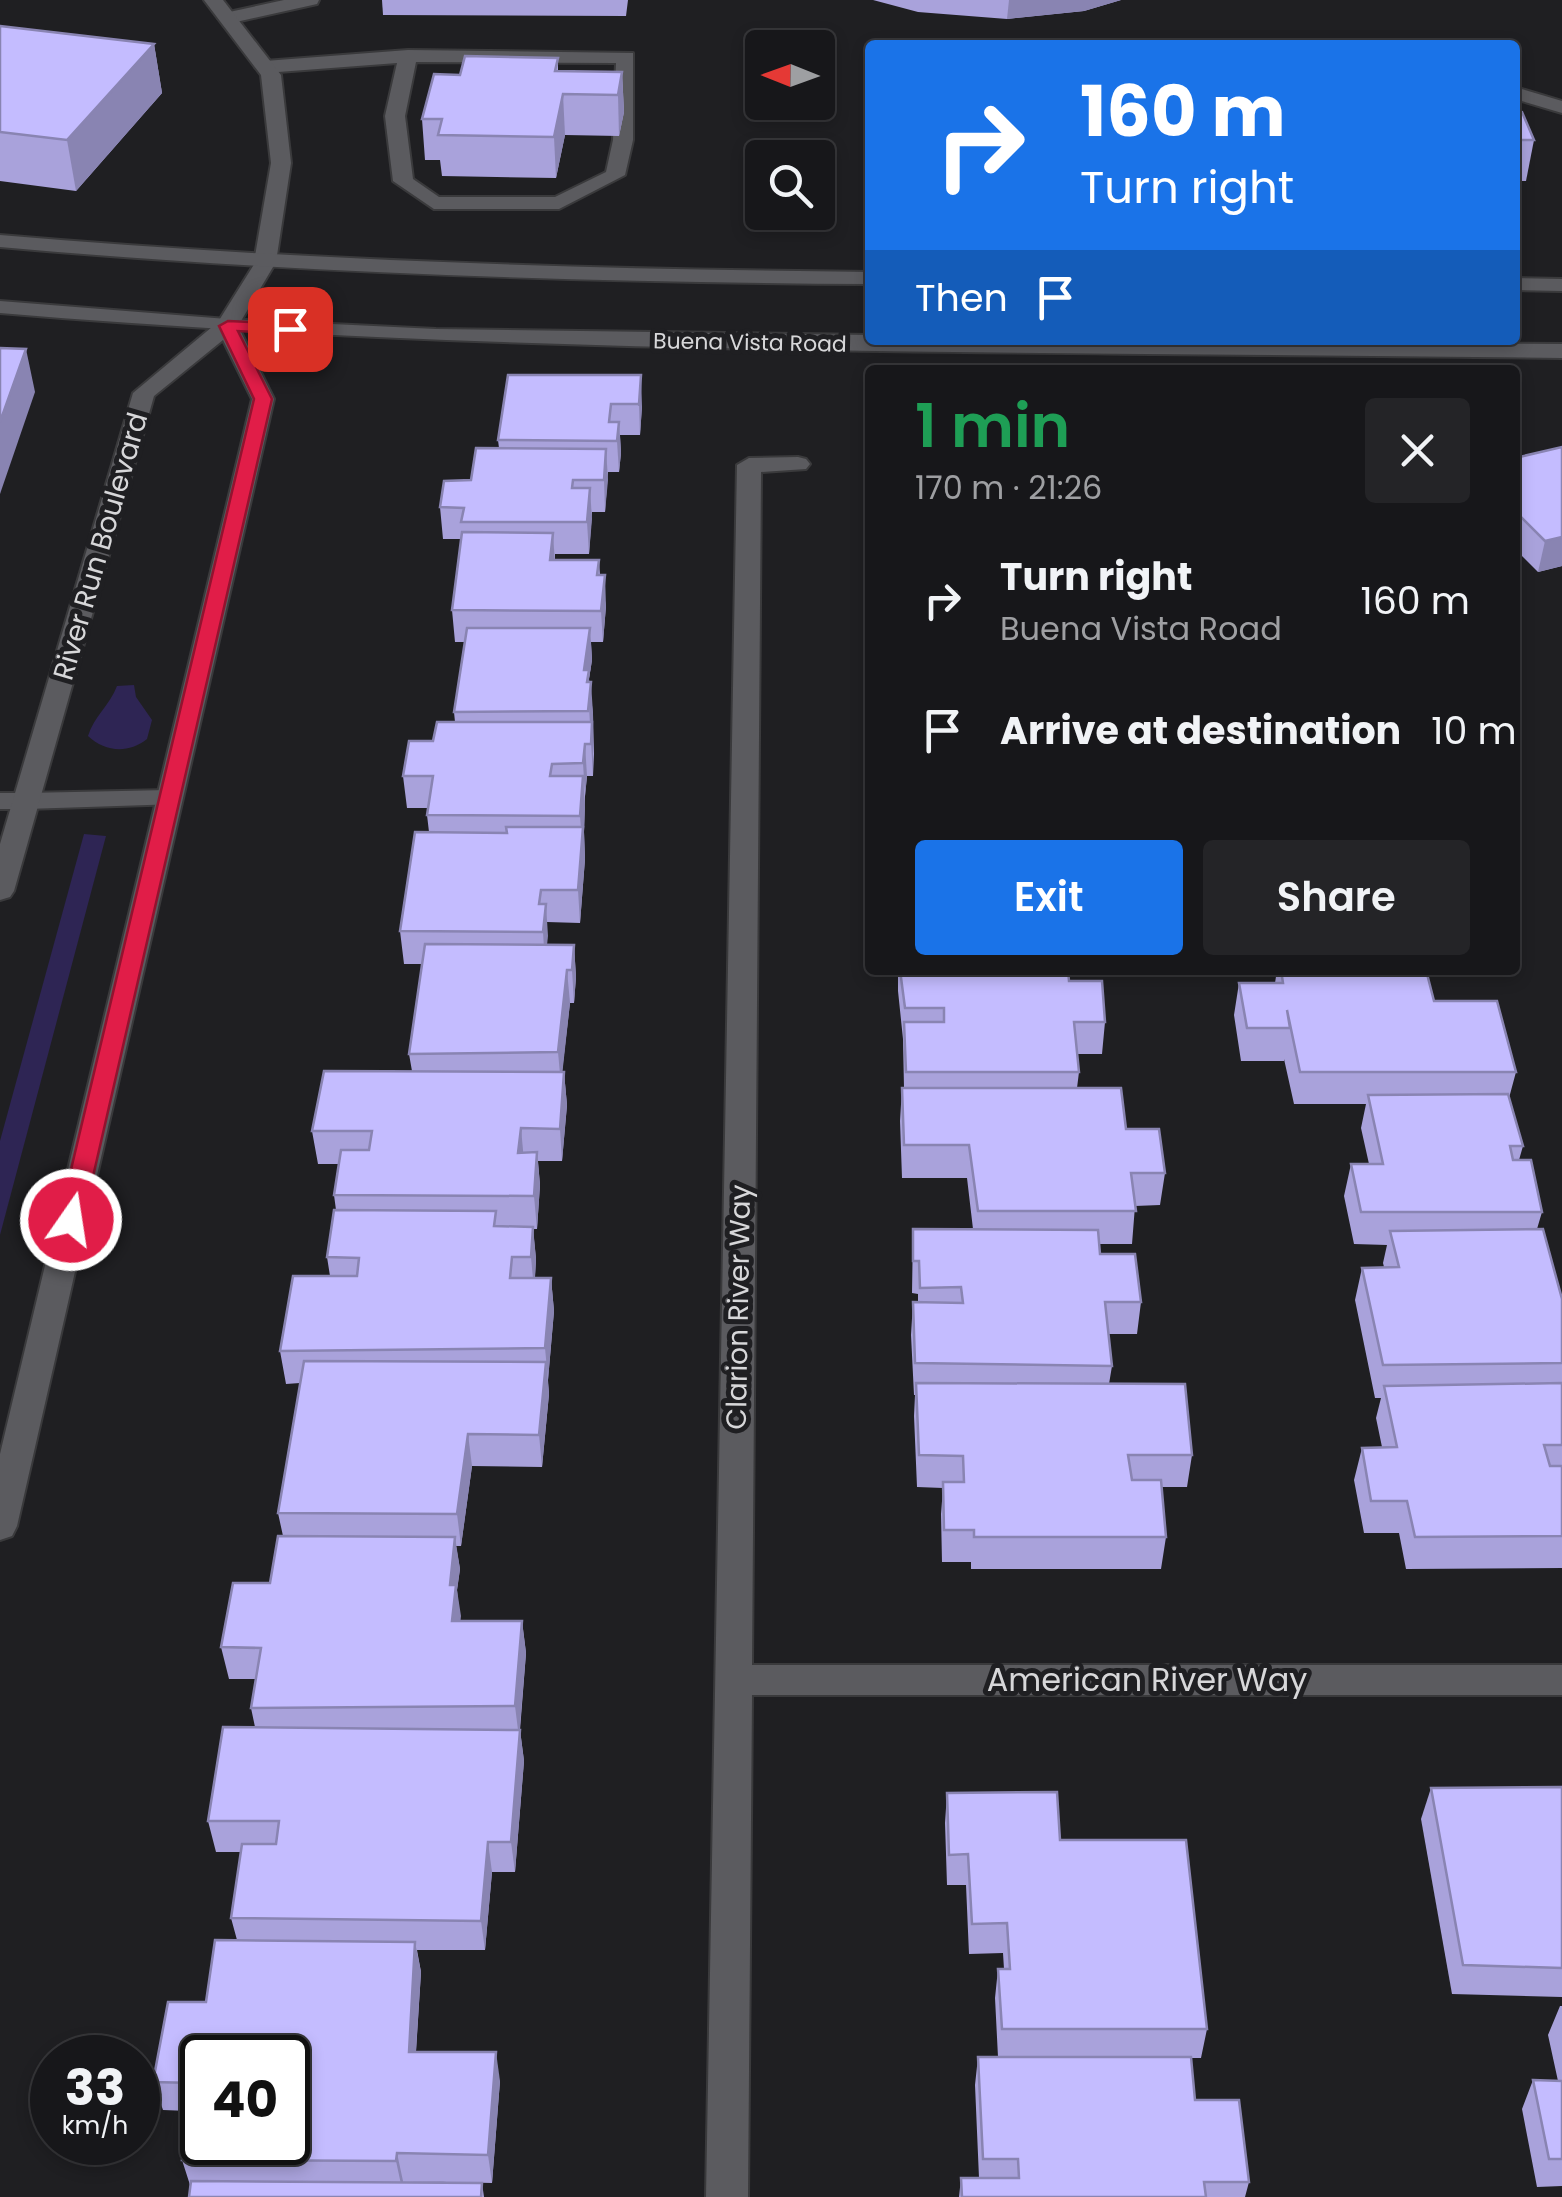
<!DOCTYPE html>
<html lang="en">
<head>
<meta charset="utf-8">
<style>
  :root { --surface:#17171a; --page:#242427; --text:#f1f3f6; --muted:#9e9fa2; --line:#363639; --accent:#1a73e8 }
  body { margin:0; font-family:Poppins,sans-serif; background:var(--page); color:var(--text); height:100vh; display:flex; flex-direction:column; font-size:38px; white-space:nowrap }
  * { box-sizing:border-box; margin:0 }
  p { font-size:32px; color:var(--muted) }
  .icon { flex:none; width:55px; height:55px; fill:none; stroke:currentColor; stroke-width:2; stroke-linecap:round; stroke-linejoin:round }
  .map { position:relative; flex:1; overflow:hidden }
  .drawer { position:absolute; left:865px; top:365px; width:655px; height:610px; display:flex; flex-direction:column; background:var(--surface); border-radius:10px; box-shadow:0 5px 15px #0003,0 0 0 2px var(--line) }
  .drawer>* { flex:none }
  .hud { position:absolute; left:865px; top:40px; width:655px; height:305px; border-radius:10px; box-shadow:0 5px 15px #0003,0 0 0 2px var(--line); background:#1a73e8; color:#fff; overflow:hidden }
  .needle { width:65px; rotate:271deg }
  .fabs { position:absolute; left:745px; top:30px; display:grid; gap:20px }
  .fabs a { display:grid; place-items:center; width:90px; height:90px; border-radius:10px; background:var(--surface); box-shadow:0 5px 15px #0003,0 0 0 2px var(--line); font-size:50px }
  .speed { position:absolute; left:30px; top:2035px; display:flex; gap:20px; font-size:50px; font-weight:700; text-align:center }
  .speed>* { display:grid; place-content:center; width:130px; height:130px; border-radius:50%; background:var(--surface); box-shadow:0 5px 15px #0003,0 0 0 2px var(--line); line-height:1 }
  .speed small { font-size:25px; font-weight:400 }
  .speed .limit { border:5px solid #111; border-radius:15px; background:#fff; color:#111 }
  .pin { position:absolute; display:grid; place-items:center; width:85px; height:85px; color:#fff; margin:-42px; border-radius:20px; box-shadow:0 5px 15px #0006 }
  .me { position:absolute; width:110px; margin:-55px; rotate:13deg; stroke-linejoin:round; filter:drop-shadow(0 0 8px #0008) }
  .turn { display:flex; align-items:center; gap:35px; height:210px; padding:0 50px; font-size:45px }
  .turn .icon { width:130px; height:130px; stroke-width:2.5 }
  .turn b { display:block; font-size:70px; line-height:85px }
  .then { display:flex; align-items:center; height:95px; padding:0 50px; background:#0003; gap:20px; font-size:38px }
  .round { display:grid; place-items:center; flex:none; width:105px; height:105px; border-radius:10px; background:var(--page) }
  .overview { display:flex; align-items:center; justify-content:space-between; height:170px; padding:0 50px }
  h1 { font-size:60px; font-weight:600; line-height:75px; color:#1e9e55 }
  .cta { display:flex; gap:20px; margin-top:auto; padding:20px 50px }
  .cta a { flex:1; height:115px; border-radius:10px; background:var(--accent); color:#fff; font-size:40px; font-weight:600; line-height:115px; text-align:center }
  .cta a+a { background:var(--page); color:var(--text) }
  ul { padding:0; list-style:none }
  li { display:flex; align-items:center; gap:30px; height:130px; padding:0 50px }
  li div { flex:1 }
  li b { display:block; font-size:38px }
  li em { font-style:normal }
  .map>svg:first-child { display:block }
  .green { fill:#2e2554 }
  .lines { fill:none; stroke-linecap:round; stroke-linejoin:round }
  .service-casing { stroke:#3a3a3c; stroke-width:4 }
  .minor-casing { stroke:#3a3a3c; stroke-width:4 }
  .tertiary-casing { stroke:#3a3a3c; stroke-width:4 }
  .secondary-casing { stroke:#3a3a3c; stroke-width:4 }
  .service { fill:#5b5b5f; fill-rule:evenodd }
  .minor { fill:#5b5b5f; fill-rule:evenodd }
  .tertiary { fill:#5b5b5f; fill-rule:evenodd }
  .secondary { fill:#5b5b5f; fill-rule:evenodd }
  .wall { fill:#a9a2db }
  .shaded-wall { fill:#8984b2 }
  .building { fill:#c4bcff; stroke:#8984b2; stroke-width:2.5; fill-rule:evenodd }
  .route { fill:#e11d48; stroke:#92132f; stroke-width:2.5 }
  .labels { text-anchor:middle; stroke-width:10; stroke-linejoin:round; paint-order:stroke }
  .far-street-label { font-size:22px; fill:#d7d7d9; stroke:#1f1f22 }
  .street-label { font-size:28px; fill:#d7d7d9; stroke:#1f1f22 }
  .near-street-label { font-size:32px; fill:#d7d7d9; stroke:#1f1f22 }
</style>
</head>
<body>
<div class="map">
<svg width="1562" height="2197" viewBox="0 0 1562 2197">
  <rect width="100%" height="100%" fill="#1f1f22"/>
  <g class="green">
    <path d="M134 685 136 697 152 720 147 739C128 754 105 752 88 736 94 716 110 705 117 686Z"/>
    <path d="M84 834 106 836 0 1235V1141Z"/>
  </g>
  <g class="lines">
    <g class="service-casing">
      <g id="service">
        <path d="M284 0H319L317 4 227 24 218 18 220 14Z"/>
        <path d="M408 50 633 53V140L625 175 559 209H434L393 181 385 116 397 63 265 73 255 67 265 61ZM416 62 616 63 613 140 606 172 555 197H439L413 179 405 116Z"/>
        <path d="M1515 87 1562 101V113L1515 99Z"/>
        <path d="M0 793H26L39 801 26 809H0Z"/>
      </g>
    </g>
    <g class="minor-casing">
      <g id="minor">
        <path d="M204 0H223L281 75 291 163 276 262 265 268 254 262 271 163 261 75Z"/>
        <path d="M798 457 806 459 810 464 806 469 761 472 752 1665H1562V1695H752L748 2197H706L737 465 749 458Z"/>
        <path d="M169 790 178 792 182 798 178 804 26 809 13 801 26 793Z"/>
      </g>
    </g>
    <g class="tertiary-casing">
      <path id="tertiary" d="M265 256 276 262 238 326 274 399 17 1526 12 1536 0 1540V1454L252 399 223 340 154 396 14 891 10 897 0 900V844L133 393 218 322 258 258Z"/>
    </g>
    <g class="secondary-casing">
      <g id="secondary">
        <path d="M0 235C290 260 579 269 870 272V284C579 282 290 273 0 247Z"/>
        <path d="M1515 278 1562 279V291L1515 290Z"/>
        <path d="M0 301 227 319 436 329 870 335V340L1562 344V358C1041 351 519 357 0 313Z"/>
      </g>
    </g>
    <use href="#service" class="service"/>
    <use href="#minor" class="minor"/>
    <use href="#tertiary" class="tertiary"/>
    <use href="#secondary" class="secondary"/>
  </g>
  <g class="wall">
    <path d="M382 0H628L626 16 383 15Z"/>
    <path d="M873 0H1121L1084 11 1007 19 918 12Z"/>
    <path d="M0 26 154 44 162 93 76 191 0 181Z"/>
    <path d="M558 58V71L622 72 624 112 619 136 565 135 556 178 442 176 440 160H425L422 119 460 75Z"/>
    <path d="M1515 110 1534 140 1526 181H1515Z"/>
    <path d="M508 375 642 406 640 435H620L621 453 619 472H608L605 512H592L589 554H555V560H599L600 575 606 606 603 642H591L592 660 589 679 593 714 594 754 593 776H587L585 796 584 832 585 859 580 923 547 922V944L574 945 576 977 574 1003H570L562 1072H564L567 1105 562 1161H538L540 1185 537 1229H533L536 1259 535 1278H551L554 1311 548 1380 549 1394 542 1467 472 1466 461 1546H456L460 1569 457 1590 460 1621H522L526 1653 520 1730 524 1761 515 1872H492L485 1950H417L421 1972 416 2052 500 2081 492 2183 403 2181 482 2183 484 2197H189L190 2185 182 2160 189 2111 163 2110 153 2082 206 2002 237 1940 231 1918 241 1852H216L208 1821 255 1727 251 1708 256 1679H229L221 1647 270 1583 283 1536 278 1513 300 1383 286 1384 280 1351 330 1276 327 1257 336 1210 334 1195 339 1164H318L312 1131 412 1071 409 1054 422 964H404L400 931 429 832 427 815 428 808H407L403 776 433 741 455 722 454 712 465 642H455L452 610 461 539H443L440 507 471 480 499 448 498 440Z"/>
    <path d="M1562 447V566L1538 572 1515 549V458Z"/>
    <path d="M894 970H1068L1069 981 1105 1022 1102 1054H1077L1079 1072 1077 1088 1126 1129 1165 1173 1160 1205 1135 1206 1132 1244H1099L1100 1254 1141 1302 1137 1334H1108L1112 1366 1109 1384 1192 1455 1187 1487H1161L1166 1537 1161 1569H971V1562H942L941 1514 943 1488 917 1487 914 1416 915 1395H914L911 1335 913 1302H918V1294L912 1293 913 1229H973L967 1178H902L900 1121 902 1088H904L903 1039 898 991V977H894Z"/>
    <path d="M1277 970H1480L1478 977H1428L1434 1001 1516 1072 1509 1098 1523 1146 1519 1160 1542 1212 1537 1229 1562 1299V1568L1406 1569 1399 1533H1364L1354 1480 1362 1448 1382 1447 1376 1418 1381 1398H1375L1355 1300 1362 1268 1384 1267 1383 1263 1387 1245 1354 1244 1344 1196 1351 1164H1369L1361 1128 1366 1104H1294L1284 1059V1061H1241L1234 1015 1239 983H1275Z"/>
    <path d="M1562 1787V1997L1452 1994 1421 1819 1431 1788Z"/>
    <path d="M947 1793 1060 1840 1207 2029 1201 2058H1191L1195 2100 1249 2182 1245 2197H959L961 2178H979L975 2085 978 2057H998L995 1998 998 1969H1004L1003 1953 969 1954 966 1885H947L945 1823Z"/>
    <path d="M1560 2006H1562V2186L1537 2187 1522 2109 1533 2080 1558 2081 1548 2035Z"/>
  </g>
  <g class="shaded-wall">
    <path d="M1009 0H1121L1084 11 1007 19Z"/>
    <path d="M154 44 162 93 76 191 67 140Z"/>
    <path d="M622 72 624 112 619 136 618 95Z"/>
    <path d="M563 94 565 135 556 178 554 137Z"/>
    <path d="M26 349 35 392 0 494V422Z"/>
    <path d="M641 375 642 406 640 435 639 404Z"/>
    <path d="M619 422 621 453 619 472 617 441Z"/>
    <path d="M606 449 608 480 605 512 604 480Z"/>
    <path d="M590 488 592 519 589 554 587 522Z"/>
    <path d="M553 533 555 564 550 560Z"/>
    <path d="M1562 537V566L1538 572 1545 541Z"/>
    <path d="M605 575 606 606 603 642 601 611Z"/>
    <path d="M590 628 592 660 589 679 590 694 591 682 593 714V776L588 689 584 670Z"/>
    <path d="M585 744 587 776 585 796 583 763Z"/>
    <path d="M583 776 585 808 584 832 585 859 580 923 578 890 582 842 580 816Z"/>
    <path d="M546 904 548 936 545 964 543 932Z"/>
    <path d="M574 945 576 977 574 1003 572 970Z"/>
    <path d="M567 970 570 1003 561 1085 558 1052Z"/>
    <path d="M564 1072 567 1105 562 1161 560 1129Z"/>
    <path d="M521 1128 524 1161 518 1153Z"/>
    <path d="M537 1152 540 1185 537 1229 534 1196Z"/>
    <path d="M533 1227 536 1259 534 1290 531 1257Z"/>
    <path d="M551 1278 554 1311 548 1380 545 1348Z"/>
    <path d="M546 1362 549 1394 542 1467 539 1435Z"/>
    <path d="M468 1434 472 1466 461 1546 457 1514Z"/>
    <path d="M455 1537 460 1569 457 1590 461 1616 457 1653 452 1621 450 1585Z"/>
    <path d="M522 1621 526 1653 519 1738 515 1706Z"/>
    <path d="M520 1730 524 1761 515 1872 511 1842Z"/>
    <path d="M488 1842 492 1872 485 1950 481 1921Z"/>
    <path d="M415 1942 421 1972 414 2081 409 2052Z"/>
    <path d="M496 2052 500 2081 492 2183 488 2155Z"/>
    <path d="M397 2153 403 2181 402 2189 396 2161Z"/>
  </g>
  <g class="building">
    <path d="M0 26 154 44 67 140 0 132Z"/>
    <path d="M465 56 558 58 555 71 622 72 618 95 563 94 554 137 438 135 442 119H422L434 74 460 75Z"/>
    <path d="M1515 110 1522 112 1534 140H1515Z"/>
    <path d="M0 348 26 349 0 422Z"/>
    <path d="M508 375H641L639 404H611L609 422H619L617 441 498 440Z"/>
    <path d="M1562 447V537L1545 541 1515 511V458Z"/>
    <path d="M476 448 606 449 604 480H573L572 488H590L587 522H461L464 508 440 507 444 481 471 480Z"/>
    <path d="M462 532 553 533 550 560H599L597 575H605L601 611 452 610Z"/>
    <path d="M467 628H590L584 670H589L587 682H591L588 711 454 712Z"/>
    <path d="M437 722H592L591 744H585L583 763 552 764 550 776H583L580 816 427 815 433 776H403L409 741H433Z"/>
    <path d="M506 827H583L578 890H541L539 904H546L543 932 400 931 415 832 507 833Z"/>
    <path d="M425 944 574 945 572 970H567L558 1052 409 1054Z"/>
    <path d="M900 970H1068L1069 981H1102L1105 1022H1074L1079 1072H906L904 1022H944V1008H905Z"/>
    <path d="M1281 970H1426L1434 1001H1497L1516 1072H1300L1287 1010 1290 1028H1247L1239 983H1283Z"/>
    <path d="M324 1071 564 1072 560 1129 521 1128 518 1153 537 1152 534 1196 334 1195 341 1150H369L372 1131H312Z"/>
    <path d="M902 1088H1121L1126 1129H1159L1165 1173H1131L1136 1211H978L969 1145H904Z"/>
    <path d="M1508 1094 1523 1146H1510L1513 1160H1531L1542 1212H1361L1351 1164H1383L1368 1095Z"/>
    <path d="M334 1210 496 1211 494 1226 533 1227 531 1257H512L510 1278H551L545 1348 280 1351 293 1276H357L359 1258 327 1257Z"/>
    <path d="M913 1229 1098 1230 1100 1254H1135L1141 1302H1105L1112 1366 915 1363 913 1302 963 1303 961 1287 920 1288 919 1261H913Z"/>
    <path d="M1543 1229 1562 1299V1363L1383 1365 1362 1268 1399 1267 1390 1231Z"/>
    <path d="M304 1361 546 1362 539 1435 468 1434 457 1514 278 1513Z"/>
    <path d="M916 1383 1185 1384 1192 1455H1128L1132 1480H1161L1166 1537H974V1530H944L943 1482H964L963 1456 919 1455Z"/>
    <path d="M1562 1383V1445H1544L1550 1466H1562V1536L1415 1537 1407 1501H1371L1362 1448 1397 1447 1384 1386Z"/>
    <path d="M278 1536 455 1537 450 1585H456L452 1621H522L515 1706 251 1708 261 1648 221 1647 233 1583H270Z"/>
    <path d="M223 1727 520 1730 511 1842H488L481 1921 231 1918 242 1844H276L279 1821H208Z"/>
    <path d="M1562 1787V1968L1463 1965 1431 1788Z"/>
    <path d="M1057 1792 1060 1840H1186L1207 2029H1002L998 1969H1010L1007 1923 972 1924 968 1854 949 1855 947 1793Z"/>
    <path d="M215 1940 415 1942 409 2052H496L488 2155 397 2153 396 2161 182 2160 194 2083 153 2082 168 2002H206ZM202 2058H288V2142H202Z"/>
    <path d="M978 2057H1191L1195 2100H1239L1249 2182H1204L1206 2197H962L961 2178H1019L1018 2159H983Z"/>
    <path d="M1533 2080 1562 2081V2159H1549Z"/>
    <path d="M191 2181 482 2183 481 2197H189Z"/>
  </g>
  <path class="route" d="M228 321 290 324 299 329 290 334 238 331 272 399 83 1220 71 1228 59 1220 254 399 219 326Z"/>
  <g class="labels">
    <g class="far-street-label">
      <text transform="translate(750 342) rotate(1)" y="8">Buena Vista Road</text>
    </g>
    <g class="street-label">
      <text transform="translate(100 546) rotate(-74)" y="10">River Run Boulevard</text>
      <text transform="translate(738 1307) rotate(-89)" y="10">Clarion River Way</text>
    </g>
    <g class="near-street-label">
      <text x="1147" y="1691">American River Way</text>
    </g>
  </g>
</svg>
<div class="fabs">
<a><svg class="needle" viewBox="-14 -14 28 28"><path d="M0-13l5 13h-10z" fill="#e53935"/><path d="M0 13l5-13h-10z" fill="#9e9fa2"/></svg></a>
<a><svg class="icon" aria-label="search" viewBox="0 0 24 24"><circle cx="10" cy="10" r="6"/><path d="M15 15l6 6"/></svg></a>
</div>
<div class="speed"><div>33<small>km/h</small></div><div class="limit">40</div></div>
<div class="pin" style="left:290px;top:329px;background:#d93025"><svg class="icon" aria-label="arrive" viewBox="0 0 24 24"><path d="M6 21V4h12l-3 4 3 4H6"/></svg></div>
<svg class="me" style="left:71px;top:1220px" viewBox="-20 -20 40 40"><circle r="17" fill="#e11d48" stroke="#fff" stroke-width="3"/><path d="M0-11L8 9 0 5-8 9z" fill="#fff"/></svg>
<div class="hud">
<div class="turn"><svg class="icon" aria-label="right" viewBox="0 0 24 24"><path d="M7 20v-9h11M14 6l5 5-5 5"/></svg><div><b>160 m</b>Turn right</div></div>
<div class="then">Then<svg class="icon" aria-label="arrive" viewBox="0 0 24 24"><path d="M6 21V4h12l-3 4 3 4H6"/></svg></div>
</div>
<section class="drawer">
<div class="overview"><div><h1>1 min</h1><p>170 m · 21:26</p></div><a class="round"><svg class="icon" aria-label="close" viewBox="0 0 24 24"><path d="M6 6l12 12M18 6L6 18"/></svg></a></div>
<ul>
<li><svg class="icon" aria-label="right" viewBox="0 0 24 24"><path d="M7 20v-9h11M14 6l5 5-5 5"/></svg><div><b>Turn right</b><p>Buena Vista Road</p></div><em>160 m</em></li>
<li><svg class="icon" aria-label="arrive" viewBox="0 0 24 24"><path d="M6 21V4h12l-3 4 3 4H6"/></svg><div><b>Arrive at destination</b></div><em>10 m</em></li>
</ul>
<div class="cta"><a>Exit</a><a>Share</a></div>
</section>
</div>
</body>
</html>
